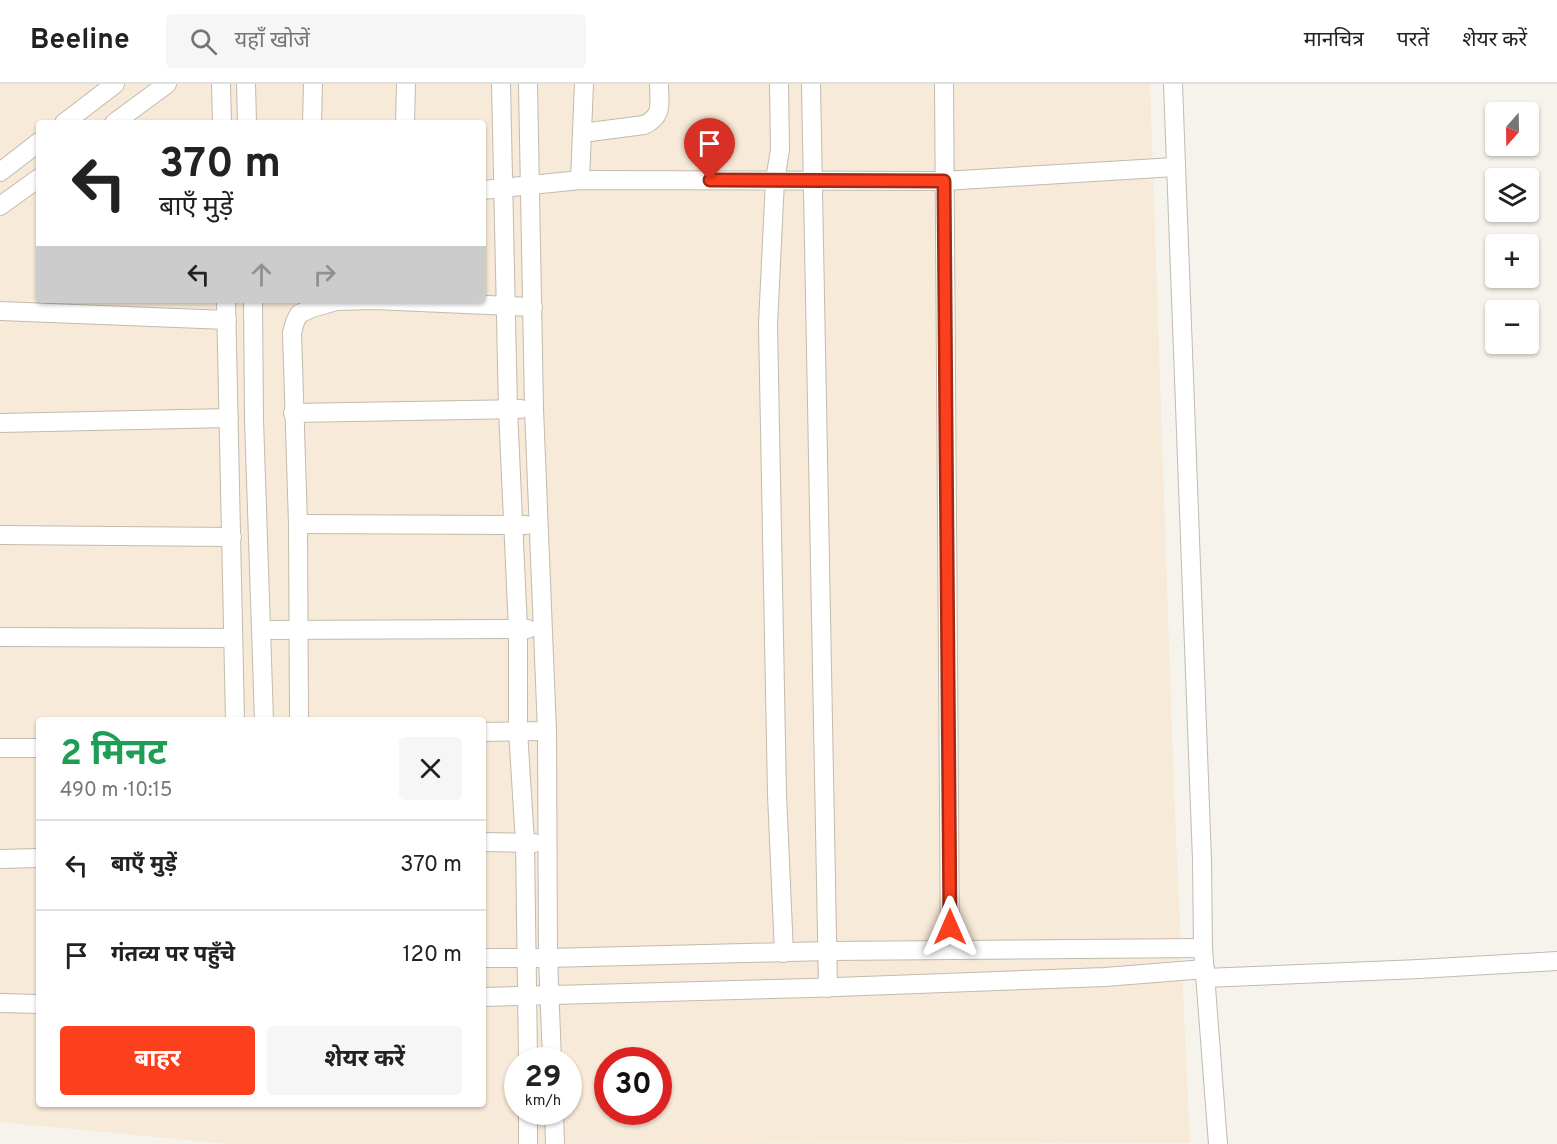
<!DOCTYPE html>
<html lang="hi">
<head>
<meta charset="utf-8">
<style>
  :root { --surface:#fff; --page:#f6f6f6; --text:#222; --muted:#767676; --line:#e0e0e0; --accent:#fc3f1d }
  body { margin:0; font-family:Overpass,"Noto Sans Devanagari",sans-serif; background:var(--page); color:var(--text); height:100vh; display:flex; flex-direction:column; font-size:22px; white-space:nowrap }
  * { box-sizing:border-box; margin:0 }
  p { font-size:20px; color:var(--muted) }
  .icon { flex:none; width:33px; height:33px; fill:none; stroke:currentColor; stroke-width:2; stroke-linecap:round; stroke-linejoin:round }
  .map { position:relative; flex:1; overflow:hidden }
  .panel { position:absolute; left:36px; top:633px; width:450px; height:390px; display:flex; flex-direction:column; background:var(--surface); border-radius:6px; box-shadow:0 2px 4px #0004 }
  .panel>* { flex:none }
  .hud { position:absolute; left:36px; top:36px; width:450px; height:183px; border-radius:6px; box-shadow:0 2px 4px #0004; background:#fff; color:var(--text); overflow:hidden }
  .needle { width:39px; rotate:200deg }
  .tools { position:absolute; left:1485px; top:18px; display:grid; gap:12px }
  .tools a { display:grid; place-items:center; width:54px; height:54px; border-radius:6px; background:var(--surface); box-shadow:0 2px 4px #0004; font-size:30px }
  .speed { position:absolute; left:504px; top:963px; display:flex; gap:12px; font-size:30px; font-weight:700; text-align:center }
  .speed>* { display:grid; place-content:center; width:78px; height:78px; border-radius:50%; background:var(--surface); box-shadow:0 2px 4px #0004; line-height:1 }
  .speed small { font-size:15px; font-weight:400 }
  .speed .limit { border:9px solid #d22; background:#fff; color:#111 }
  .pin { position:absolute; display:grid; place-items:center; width:51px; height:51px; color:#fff; margin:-62px -26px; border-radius:50% 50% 50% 0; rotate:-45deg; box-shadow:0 0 6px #0007 }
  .pin .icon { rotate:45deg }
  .me { position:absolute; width:66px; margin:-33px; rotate:0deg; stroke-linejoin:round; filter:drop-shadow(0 0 4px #0008) }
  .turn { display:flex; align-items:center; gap:21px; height:126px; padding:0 24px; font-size:27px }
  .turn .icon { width:78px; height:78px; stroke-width:2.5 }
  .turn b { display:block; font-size:42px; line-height:51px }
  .lanes { display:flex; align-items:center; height:57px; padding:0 24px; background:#0003; justify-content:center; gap:30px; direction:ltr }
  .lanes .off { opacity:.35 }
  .round { display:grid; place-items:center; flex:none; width:63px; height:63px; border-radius:6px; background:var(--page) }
  .head { display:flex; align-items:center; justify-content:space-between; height:102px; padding:0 24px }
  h1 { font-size:36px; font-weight:700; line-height:45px; color:#1e9e55 }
  .primary-button { display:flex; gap:12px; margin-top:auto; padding:12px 24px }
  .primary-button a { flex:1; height:69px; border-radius:6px; background:var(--accent); color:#fff; font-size:24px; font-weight:700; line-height:69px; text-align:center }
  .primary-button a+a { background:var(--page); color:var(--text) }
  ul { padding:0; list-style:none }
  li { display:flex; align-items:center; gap:18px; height:90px; padding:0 24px; border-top:2px solid var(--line) }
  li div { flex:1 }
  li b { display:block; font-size:22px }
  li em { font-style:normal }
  header { display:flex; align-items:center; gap:36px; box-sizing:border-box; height:84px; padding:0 30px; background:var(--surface); border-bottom:2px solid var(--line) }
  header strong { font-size:28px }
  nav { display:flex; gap:33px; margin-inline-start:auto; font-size:21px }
  .search { width:420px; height:54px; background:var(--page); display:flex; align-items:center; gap:15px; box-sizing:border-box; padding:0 21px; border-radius:6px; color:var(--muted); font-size:22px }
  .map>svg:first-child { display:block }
  .commercial { fill:#f7ead8; fill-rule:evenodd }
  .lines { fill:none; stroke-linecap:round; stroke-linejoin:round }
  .minor-casing { stroke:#c2bbae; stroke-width:20 }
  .minor { stroke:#fff; stroke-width:18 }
  .route-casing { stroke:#a42913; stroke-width:15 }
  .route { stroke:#fc3f1d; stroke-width:10 }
</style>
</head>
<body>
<header>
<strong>Beeline</strong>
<div class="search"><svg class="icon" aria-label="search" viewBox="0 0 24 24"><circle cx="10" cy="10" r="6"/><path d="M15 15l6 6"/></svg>यहाँ खोजें</div>
<nav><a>मानचित्र</a><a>परतें</a><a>शेयर करें</a></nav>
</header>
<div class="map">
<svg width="1557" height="1060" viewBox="0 0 1557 1060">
  <rect width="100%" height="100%" fill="#f6f3ec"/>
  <path class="commercial" d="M0 0H1150L1174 707 1190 1059 228 1060 0 1038ZM39 39H483V216H39ZM39 636H483V1020H39ZM518 976H568V1028H518ZM608 976H658V1028H608Z"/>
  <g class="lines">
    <g class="minor-casing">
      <g id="minor">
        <path d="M221 0 222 39"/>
        <path d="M246 0 247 39"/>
        <path d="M501 0 508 326 518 545V647L525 758 528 976"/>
        <path d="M528 0 534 325 547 647 548 874 552 976"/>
        <path d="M779 0 780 66 775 96 768 240 777 710 784 869"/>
        <path d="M811 0 828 904"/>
        <path d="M944 0 950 866"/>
        <path d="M1173 0 1202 776 1203 864 1218 1060"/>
        <path d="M64 39 115 0"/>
        <path d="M114 39 167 0"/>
        <path d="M312 39 313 0"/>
        <path d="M405 39 406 0"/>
        <path d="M582 49 644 41C664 32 659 19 659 0"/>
        <path d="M0 88 39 58"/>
        <path d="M580 96 584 0"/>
        <path d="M483 106 580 96 944 97 1175 83"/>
        <path d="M0 122 39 94"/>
        <path d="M226 216 235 636"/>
        <path d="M253 216 254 335 264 636"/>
        <path d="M0 227 227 236"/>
        <path d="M293 329 521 325"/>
        <path d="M0 339 229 334"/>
        <path d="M298 440 526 441"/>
        <path d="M0 451 232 453"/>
        <path d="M263 546 528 545"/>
        <path d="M0 553 233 554"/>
        <path d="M299 636 298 440 292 249 295 238 299 230 312 224 336 217 374 216 533 223"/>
        <path d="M483 648 547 647"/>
        <path d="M0 664H39"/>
        <path d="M483 758 534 759"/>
        <path d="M0 775 39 774"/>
        <path d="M483 874H548L827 867 1203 864"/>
        <path d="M1205 894 1419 885 1557 877"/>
        <path d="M483 913 810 904 1105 893 1205 885"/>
        <path d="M0 919 39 920"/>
        <path d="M554 1028 555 1060"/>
        <path d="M528 1060V1028"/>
      </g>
    </g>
    <use href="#minor" class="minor"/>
  </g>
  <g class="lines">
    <g class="route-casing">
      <path id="route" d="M710 96 944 97 950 843"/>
    </g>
    <use href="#route" class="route"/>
  </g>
</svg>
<div class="tools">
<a><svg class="needle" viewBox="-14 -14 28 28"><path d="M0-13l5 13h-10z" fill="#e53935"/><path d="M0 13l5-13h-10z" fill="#767676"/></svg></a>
<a><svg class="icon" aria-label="layers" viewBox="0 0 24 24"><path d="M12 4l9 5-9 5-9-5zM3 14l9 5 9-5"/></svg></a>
<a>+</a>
<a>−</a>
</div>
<div class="speed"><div>29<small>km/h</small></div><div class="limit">30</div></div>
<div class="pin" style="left:710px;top:96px;background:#d93025"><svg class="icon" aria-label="arrive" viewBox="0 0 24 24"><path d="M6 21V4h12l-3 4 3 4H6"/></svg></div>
<svg class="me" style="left:950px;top:843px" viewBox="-20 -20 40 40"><path d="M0-17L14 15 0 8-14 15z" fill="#fc3f1d" stroke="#fff" stroke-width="4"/></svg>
<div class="hud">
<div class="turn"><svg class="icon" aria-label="left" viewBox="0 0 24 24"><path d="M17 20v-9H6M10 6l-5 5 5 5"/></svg><div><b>370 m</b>बाएँ मुड़ें</div></div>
<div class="lanes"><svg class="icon" aria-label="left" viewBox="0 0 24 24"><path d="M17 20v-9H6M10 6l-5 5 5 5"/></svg><svg class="icon off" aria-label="ahead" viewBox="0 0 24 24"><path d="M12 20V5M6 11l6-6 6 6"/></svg><svg class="icon off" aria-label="right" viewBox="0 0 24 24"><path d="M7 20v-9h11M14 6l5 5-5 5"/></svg></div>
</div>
<section class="panel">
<div class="head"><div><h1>2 मिनट</h1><p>490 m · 10:15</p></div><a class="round"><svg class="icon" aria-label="close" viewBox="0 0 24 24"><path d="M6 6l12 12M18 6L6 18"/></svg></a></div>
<ul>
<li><svg class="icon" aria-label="left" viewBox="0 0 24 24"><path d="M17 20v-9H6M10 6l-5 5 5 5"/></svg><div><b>बाएँ मुड़ें</b></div><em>370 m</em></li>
<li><svg class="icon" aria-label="arrive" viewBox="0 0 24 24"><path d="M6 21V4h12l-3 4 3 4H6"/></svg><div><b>गंतव्य पर पहुँचे</b></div><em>120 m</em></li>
</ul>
<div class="primary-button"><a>बाहर</a><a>शेयर करें</a></div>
</section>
</div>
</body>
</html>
